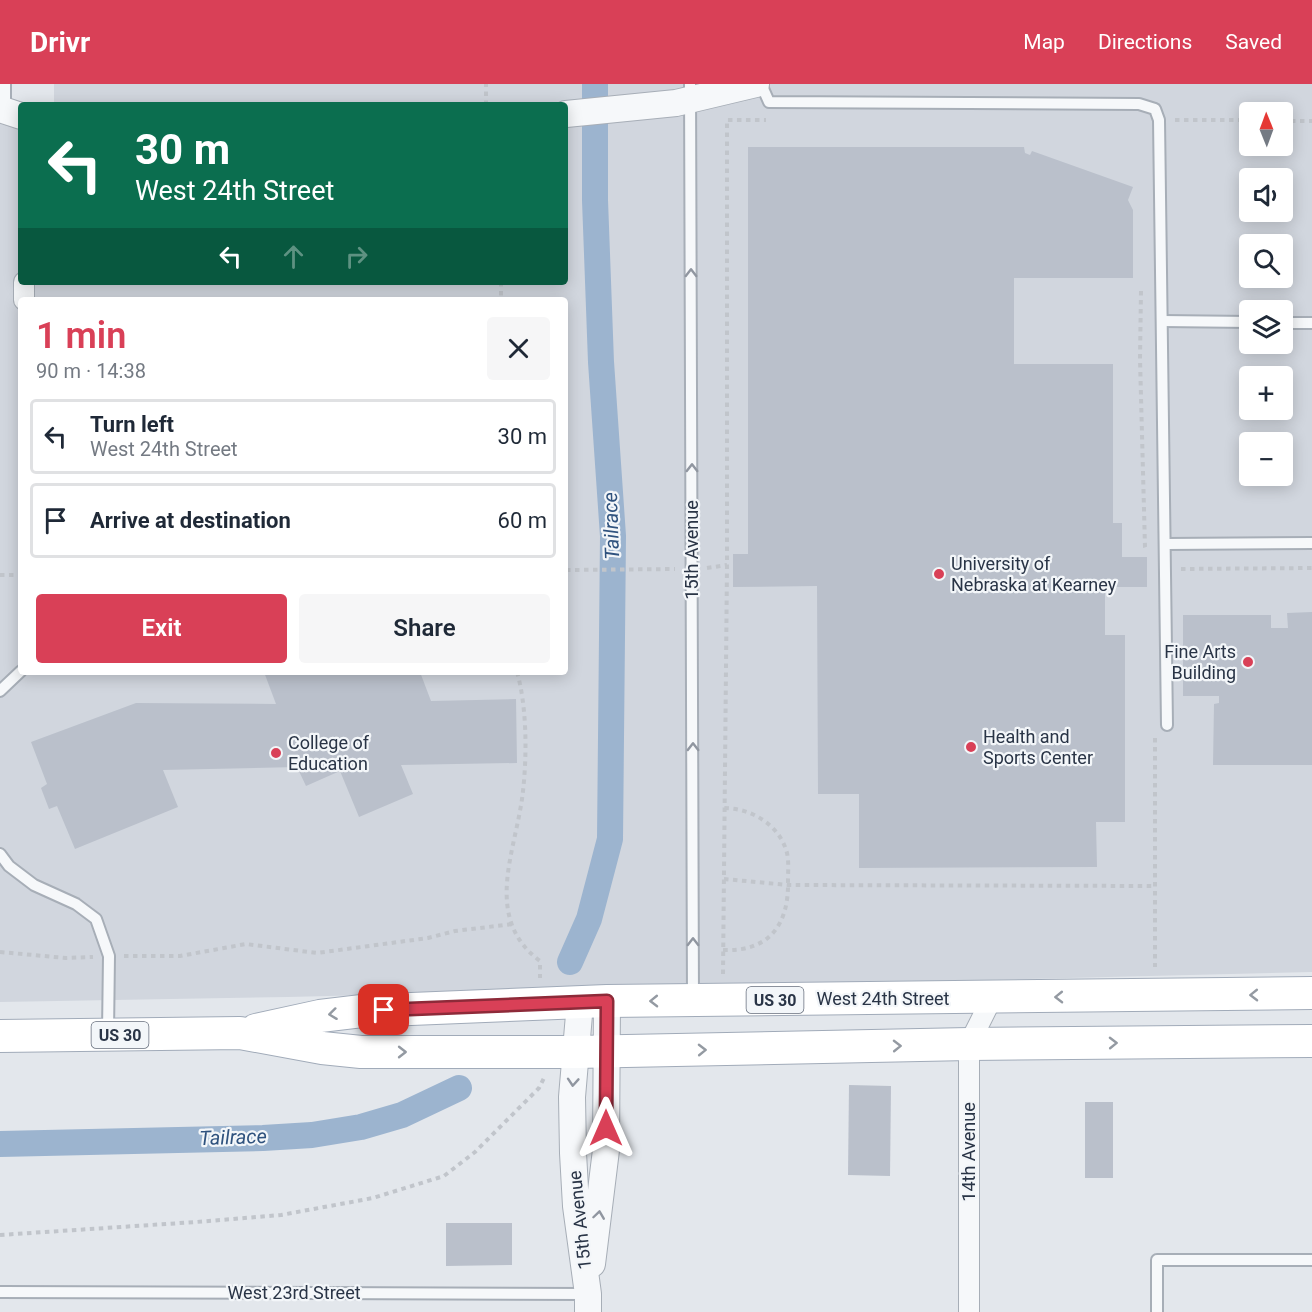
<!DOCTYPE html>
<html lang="en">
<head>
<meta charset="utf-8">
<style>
  :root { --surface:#fff; --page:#f6f6f7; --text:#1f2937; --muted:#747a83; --line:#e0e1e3; --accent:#d94057 }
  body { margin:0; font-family:Roboto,sans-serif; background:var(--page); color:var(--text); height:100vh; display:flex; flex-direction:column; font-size:22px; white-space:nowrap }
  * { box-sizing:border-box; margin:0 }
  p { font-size:20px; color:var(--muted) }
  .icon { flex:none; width:33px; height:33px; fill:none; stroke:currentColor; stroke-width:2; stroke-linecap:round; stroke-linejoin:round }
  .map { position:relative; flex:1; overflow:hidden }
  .panel { position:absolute; left:18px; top:213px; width:550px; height:378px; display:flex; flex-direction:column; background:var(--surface); border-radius:6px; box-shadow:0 3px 15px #0003 }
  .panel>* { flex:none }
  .guide { position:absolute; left:18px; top:18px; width:550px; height:183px; border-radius:6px; box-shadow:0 3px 15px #0003; background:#0b6e4f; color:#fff; overflow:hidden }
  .needle { width:39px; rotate:359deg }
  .buttons { position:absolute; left:1239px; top:18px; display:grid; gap:12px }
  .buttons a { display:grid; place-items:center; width:54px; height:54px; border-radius:6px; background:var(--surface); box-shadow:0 3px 15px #0003; font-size:30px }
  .pin { position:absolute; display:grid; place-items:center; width:51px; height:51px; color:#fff; margin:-26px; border-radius:12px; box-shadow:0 3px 9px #0006 }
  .me { position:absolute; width:66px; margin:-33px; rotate:0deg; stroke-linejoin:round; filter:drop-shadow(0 0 4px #0008) }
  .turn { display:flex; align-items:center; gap:21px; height:126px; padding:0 18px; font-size:27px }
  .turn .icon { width:78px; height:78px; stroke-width:2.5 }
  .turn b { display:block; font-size:42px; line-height:51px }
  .lanes { display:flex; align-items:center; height:57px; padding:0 18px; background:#0003; justify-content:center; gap:30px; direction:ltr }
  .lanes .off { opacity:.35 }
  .round { display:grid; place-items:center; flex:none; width:63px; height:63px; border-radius:6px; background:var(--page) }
  .overview { display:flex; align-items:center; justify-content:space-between; height:102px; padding:0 18px }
  h1 { font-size:36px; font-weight:600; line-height:45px; color:var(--accent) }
  .action { display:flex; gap:12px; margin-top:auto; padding:12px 18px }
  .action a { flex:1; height:69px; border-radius:6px; background:var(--accent); color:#fff; font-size:24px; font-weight:600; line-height:69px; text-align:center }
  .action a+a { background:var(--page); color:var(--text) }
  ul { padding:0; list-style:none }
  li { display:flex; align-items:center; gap:18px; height:75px; margin:0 12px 9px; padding:0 6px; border:3px solid var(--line); border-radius:6px }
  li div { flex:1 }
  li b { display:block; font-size:22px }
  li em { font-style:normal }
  header { display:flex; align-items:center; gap:36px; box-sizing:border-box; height:84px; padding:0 30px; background:var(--accent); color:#fff }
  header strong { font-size:28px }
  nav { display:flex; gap:33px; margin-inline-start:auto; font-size:21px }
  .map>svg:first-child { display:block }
  .built { fill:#d1d6de; fill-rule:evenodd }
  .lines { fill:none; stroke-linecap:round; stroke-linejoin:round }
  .canal { stroke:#9cb4cf; stroke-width:26 }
  .building { fill:#bac0cb }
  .service-casing { stroke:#a7aeb7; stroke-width:14 }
  .minor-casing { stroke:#a7aeb7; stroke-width:22 }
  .tertiary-casing { stroke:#a7aeb7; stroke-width:28 }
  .primary-casing { stroke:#a1abb9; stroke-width:34 }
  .path { stroke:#c1c5cb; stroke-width:4; stroke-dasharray:4.5 4.5; stroke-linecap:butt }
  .service { stroke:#f6f8fa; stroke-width:10 }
  .minor { stroke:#f6f8fa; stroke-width:20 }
  .tertiary { stroke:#f6f8fa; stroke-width:26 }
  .primary { stroke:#fff; stroke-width:32 }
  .oneway { stroke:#9096a0 }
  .oneway2 { stroke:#949aa2 }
  .route-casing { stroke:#8d2a39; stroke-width:15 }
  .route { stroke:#d94057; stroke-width:10 }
  .poi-dot { fill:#d94057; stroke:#f3f6f9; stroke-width:2 }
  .labels { text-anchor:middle; stroke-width:4.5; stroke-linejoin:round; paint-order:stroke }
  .shield { fill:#f3f6f9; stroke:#666e7c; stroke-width:1.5 }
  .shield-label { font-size:16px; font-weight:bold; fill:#293446 }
  .street-label { font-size:18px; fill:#293446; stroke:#f3f6f9 }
  .poi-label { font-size:18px; fill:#293446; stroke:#f3f6f9; text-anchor:start }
  .water-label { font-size:20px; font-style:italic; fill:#2f527e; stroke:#f3f6f9 }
</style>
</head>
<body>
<header>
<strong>Drivr</strong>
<nav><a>Map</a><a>Directions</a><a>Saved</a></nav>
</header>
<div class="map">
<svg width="1312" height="1228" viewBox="0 0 1312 1228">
  <rect width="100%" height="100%" fill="#e3e7ec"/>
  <path class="built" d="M54 0H1312V888L288 913 0 918V39L21 43V198H566V21H54ZM1250 28H1282V62H1250ZM1250 94H1282V128H1250ZM1250 160H1282V194H1250ZM21 216H566V588H21ZM1250 226H1282V260H1250ZM1250 292H1282V326H1250ZM1250 358H1282V392H1250Z"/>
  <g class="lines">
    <g class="canal">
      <path d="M570 878 589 835 610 755 613 452 601 278 595 116V0"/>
      <path d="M0 1060 263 1054 312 1051 361 1043 402 1031 459 1004"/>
    </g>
  </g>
  <g class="building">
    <path d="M748 63H1024L1025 69 1030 71 1032 67 1133 103 1128 116 1133 126V194H1014V280H1113V439H1122V473H1147V503H1105V551H1125V738H1096L1097 783 859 784V710H818L817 502 733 503V470H748Z"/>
    <path d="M1312 528V681H1213L1214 620 1219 619V612H1183V531H1271V544H1288L1287 529Z"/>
    <path d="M264 588H420L431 617 516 615 517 679 401 681 413 710 359 733 340 687 306 702 297 683 163 686 178 723 75 765 57 722 49 725 41 704 47 700 31 658 136 619 276 620Z"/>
    <path d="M849 1001 891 1002 890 1092 848 1091Z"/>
    <rect x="1085" y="1018" width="28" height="76"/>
    <path d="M446 1139H512V1181L446 1182Z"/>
  </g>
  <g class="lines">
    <g class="service-casing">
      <g id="service">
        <path d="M690 0 693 915"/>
        <path d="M761 0 769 18 1139 20 1155 25 1159 36 1167 641"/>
        <path d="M5 26V0"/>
        <path d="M1162 237 1250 238"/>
        <path d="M1282 239H1312"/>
        <path d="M1166 460 1312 459"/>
        <path d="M0 607 21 587"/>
        <path d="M0 770 9 782 34 801 76 820 96 835 109 872 108 948"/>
        <path d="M0 1208 588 1210"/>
        <path d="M1157 1228V1176H1312"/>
      </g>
    </g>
    <g class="minor-casing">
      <g id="minor">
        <path d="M24 216V198"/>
        <path d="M969 1228V960L992 914"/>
      </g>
    </g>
    <g class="tertiary-casing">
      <g id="tertiary">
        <path d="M0 25 21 32"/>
        <path d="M566 30 676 19 756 0"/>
        <path d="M580 919 572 1013 573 1069 576 1122 588 1210V1228"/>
        <path d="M592 1180 606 1066 607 917"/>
      </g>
    </g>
    <g class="primary-casing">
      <g id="primary">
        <path d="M256 946 320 932 362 927 607 917 1312 909"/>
        <path d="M0 952 240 949 322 964 361 968H576L969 960 1312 957"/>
      </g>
    </g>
    <g class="path">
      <path d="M486 21V0"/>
      <path d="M1175 36H1250"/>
      <path d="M1282 37H1312"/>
      <path d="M501 198V216"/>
      <path d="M1141 207 1140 275 1145 463 1146 466"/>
      <path d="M707 484 727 481"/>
      <path d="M1181 485 1312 484"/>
      <path d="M566 486 675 485"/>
      <path d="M0 491H21"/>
      <path d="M517 588C527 623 527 671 523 707 517 765 481 833 540 877V894"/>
      <path d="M1155 654V883"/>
      <path d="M724 795 788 801 1154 802"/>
      <path d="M723 866C769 868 789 841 788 797 788 788 789 778 787 769 780 741 751 724 724 724"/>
      <path d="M0 868 66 874 93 873"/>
      <path d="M124 872H180L246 860 317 869 428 854 455 847 513 840"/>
      <path d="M723 890 727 481V36H766"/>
      <path d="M0 1151 196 1138 281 1131 373 1114 444 1092 475 1068 539 1004 544 994"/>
    </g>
    <use href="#service" class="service"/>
    <use href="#minor" class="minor"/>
    <use href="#tertiary" class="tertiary"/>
    <use href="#primary" class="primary"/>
  </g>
  <defs><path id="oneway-chevron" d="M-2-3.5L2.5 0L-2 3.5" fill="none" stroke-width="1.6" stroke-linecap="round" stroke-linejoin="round" transform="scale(1.5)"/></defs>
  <g class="oneway">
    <use href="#oneway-chevron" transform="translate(691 189) rotate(-90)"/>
    <use href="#oneway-chevron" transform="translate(692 384) rotate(-90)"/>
    <use href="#oneway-chevron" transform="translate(693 663) rotate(-90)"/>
    <use href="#oneway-chevron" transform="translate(693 858) rotate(-90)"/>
    <use href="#oneway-chevron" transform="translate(573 998) rotate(94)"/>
    <use href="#oneway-chevron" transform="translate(599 1131) rotate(-82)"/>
  </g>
  <g class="oneway2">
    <use href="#oneway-chevron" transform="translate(1254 911) rotate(179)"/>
    <use href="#oneway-chevron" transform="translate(1059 913) rotate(179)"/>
    <use href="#oneway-chevron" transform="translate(654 917) rotate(179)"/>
    <use href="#oneway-chevron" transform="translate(333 930) rotate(173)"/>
    <use href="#oneway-chevron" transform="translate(1113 959) rotate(-1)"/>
    <use href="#oneway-chevron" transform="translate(897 962) rotate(-1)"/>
    <use href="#oneway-chevron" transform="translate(702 966) rotate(-1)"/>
    <use href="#oneway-chevron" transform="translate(402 968)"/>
  </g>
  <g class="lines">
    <g class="route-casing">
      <path id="route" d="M384 926 607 917 606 1044"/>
    </g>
    <use href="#route" class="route"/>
  </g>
  <g class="poi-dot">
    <circle cx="939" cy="490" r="6"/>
    <circle cx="1248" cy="578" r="6"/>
    <circle cx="971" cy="663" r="6"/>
    <circle cx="276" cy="669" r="6"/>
  </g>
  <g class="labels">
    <g class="shield">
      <rect x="746.5" y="903" width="57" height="26" rx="4.5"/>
      <rect x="91.5" y="938" width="57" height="26" rx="4.5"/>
    </g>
    <g class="shield-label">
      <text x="775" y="922">US 30</text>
      <text x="120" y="957">US 30</text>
    </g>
    <g class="street-label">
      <text transform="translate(692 466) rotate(-90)" y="6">15th Avenue</text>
      <text x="883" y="921">West 24th Street</text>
      <text transform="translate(969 1068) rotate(-90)" y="6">14th Avenue</text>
      <text transform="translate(580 1136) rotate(-96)" y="6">15th Avenue</text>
      <text x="294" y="1215">West 23rd Street</text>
    </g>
    <g class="poi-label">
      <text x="951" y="486">University of<tspan x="951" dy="21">Nebraska at Kearney</tspan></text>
      <text x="1236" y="574" text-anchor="end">Fine Arts<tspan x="1236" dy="21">Building</tspan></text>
      <text x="983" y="659">Health and<tspan x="983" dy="21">Sports Center</tspan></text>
      <text x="288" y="665">College of<tspan x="288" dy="21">Education</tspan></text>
    </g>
    <g class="water-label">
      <text transform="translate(611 442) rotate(-92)" y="7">Tailrace</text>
      <text transform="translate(233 1053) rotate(-2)" y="7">Tailrace</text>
    </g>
  </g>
</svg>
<div class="buttons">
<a><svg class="needle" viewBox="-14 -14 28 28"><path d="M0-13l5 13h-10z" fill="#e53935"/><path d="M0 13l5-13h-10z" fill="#747a83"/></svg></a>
<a><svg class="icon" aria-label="sound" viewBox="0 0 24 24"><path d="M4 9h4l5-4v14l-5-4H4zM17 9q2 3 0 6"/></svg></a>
<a><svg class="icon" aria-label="search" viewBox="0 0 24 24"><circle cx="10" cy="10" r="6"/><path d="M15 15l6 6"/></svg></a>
<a><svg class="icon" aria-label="layers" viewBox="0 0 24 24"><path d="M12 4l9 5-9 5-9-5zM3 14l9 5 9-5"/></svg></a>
<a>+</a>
<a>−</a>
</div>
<div class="pin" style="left:384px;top:926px;background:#d93025"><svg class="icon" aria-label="arrive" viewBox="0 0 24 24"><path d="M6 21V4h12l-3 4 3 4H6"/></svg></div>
<svg class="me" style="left:606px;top:1044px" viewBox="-20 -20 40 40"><path d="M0-17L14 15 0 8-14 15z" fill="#d94057" stroke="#fff" stroke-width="4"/></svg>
<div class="guide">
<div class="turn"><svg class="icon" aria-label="left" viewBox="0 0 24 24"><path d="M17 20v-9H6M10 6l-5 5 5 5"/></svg><div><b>30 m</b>West 24th Street</div></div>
<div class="lanes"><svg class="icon" aria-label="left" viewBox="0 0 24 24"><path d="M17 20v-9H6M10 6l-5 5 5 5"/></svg><svg class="icon off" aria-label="ahead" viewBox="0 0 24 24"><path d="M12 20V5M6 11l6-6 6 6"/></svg><svg class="icon off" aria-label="right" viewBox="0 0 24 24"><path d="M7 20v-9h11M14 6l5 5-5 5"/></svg></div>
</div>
<section class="panel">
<div class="overview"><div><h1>1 min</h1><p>90 m · 14:38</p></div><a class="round"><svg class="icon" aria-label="close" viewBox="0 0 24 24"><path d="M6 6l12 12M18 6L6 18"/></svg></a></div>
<ul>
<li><svg class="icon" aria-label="left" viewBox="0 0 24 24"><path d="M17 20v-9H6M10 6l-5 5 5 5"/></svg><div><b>Turn left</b><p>West 24th Street</p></div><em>30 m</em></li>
<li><svg class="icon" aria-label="arrive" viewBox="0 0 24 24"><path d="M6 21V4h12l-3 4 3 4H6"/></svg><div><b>Arrive at destination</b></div><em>60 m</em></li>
</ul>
<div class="action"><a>Exit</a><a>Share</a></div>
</section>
</div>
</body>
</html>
